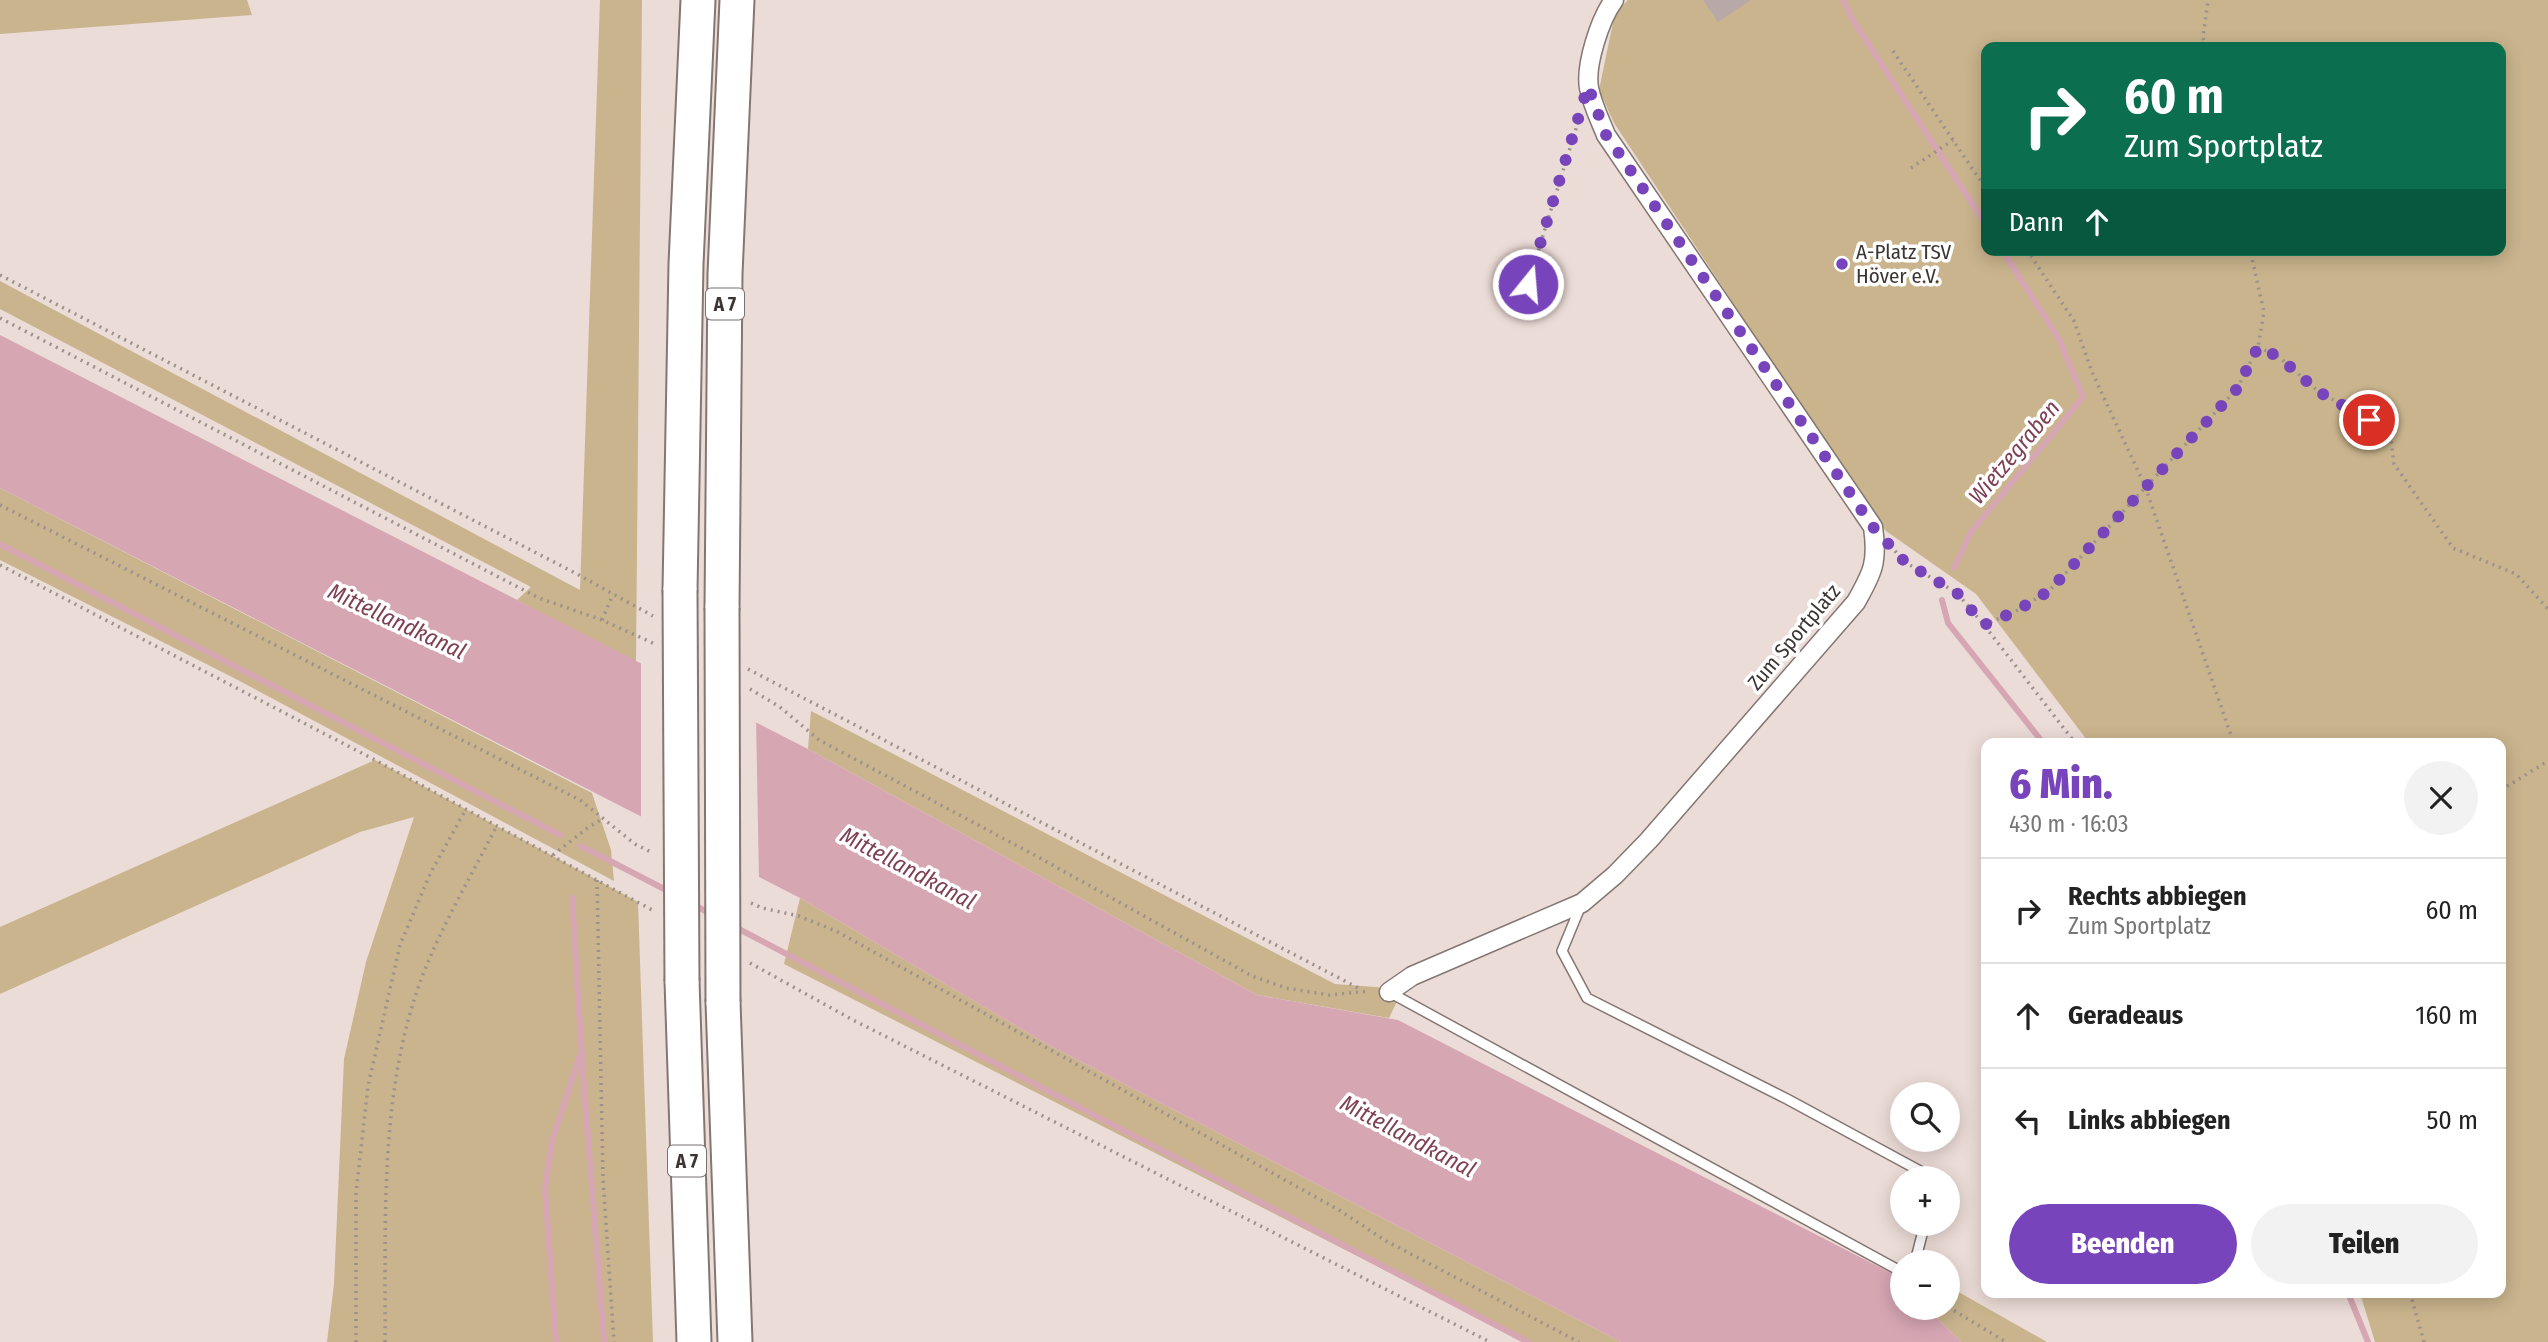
<!DOCTYPE html>
<html lang="de">
<head>
<meta charset="utf-8">
<style>
  :root { --surface:#fff; --page:#f2f2f2; --text:#222; --muted:#767676; --line:#e0e0e0; --accent:#74b }
  body { margin:0; font-family:"Fira Sans Condensed",sans-serif; background:var(--page); color:var(--text); height:100vh; display:flex; flex-direction:column; font-size:26px; white-space:nowrap }
  * { box-sizing:border-box; margin:0 }
  p { font-size:23px; color:var(--muted) }
  .icon { flex:none; width:38px; height:38px; fill:none; stroke:currentColor; stroke-width:2; stroke-linecap:round; stroke-linejoin:round }
  .map { position:relative; flex:1; overflow:hidden }
  .details { position:absolute; left:1981px; top:738px; width:525px; height:560px; display:flex; flex-direction:column; background:var(--surface); border-radius:14px; box-shadow:0 4px 18px #0003 }
  .details>* { flex:none }
  .hud { position:absolute; left:1981px; top:42px; width:525px; height:214px; border-radius:14px; box-shadow:0 4px 18px #0003; background:#0b6e4f; color:#fff; overflow:hidden }
  .fabs { position:absolute; left:1890px; top:1082px; display:grid; gap:14px }
  .fabs a { display:grid; place-items:center; width:70px; height:70px; border-radius:50%; background:var(--surface); box-shadow:0 4px 18px #0003; font-size:35px }
  .pin { position:absolute; display:grid; place-items:center; width:60px; height:60px; color:#fff; margin:-30px; border:4px solid #fff; border-radius:50%; box-shadow:0 2px 7px #0007 }
  .me { position:absolute; width:77px; margin:-38px; rotate:17deg; stroke-linejoin:round; filter:drop-shadow(0 0 5px #0008) }
  .turn { display:flex; align-items:center; gap:24px; height:147px; padding:0 28px; font-size:32px }
  .turn .icon { width:91px; height:91px; stroke-width:2.5 }
  .turn b { display:block; font-size:49px; line-height:60px }
  .then { display:flex; align-items:center; height:66px; padding:0 28px; background:#0003; gap:14px; font-size:26px }
  .round { display:grid; place-items:center; flex:none; width:74px; height:74px; border-radius:37px; background:var(--page) }
  .headline { display:flex; align-items:center; justify-content:space-between; height:119px; padding:0 28px }
  h1 { font-size:42px; font-weight:800; line-height:52px; color:var(--accent) }
  .button { display:flex; gap:14px; margin-top:auto; padding:14px 28px }
  .button a { flex:1; height:80px; border-radius:42px; background:var(--accent); color:#fff; font-size:28px; font-weight:800; line-height:80px; text-align:center }
  .button a+a { background:var(--page); color:var(--text) }
  ul { padding:0; list-style:none }
  li { display:flex; align-items:center; gap:21px; height:105px; padding:0 28px; border-top:2px solid var(--line) }
  li div { flex:1 }
  li b { display:block; font-size:26px }
  li em { font-style:normal }
  .map>svg:first-child { display:block }
  .green { fill:#c9b48d; fill-rule:evenodd }
  .water { fill:#d6a6b3 }
  .pier { fill:#ecdcd7 }
  .lines { fill:none; stroke-linecap:round; stroke-linejoin:round }
  .stream { stroke:#d6a6b3; stroke-width:6 }
  .building { fill:#b8a8a7 }
  .service-casing { stroke:#847671; stroke-width:12 }
  .minor-casing { stroke:#847671; stroke-width:21 }
  .motorway-casing { stroke:#847671; stroke-width:37 }
  .path { stroke:#9c918d; stroke-width:3.5; stroke-dasharray:2 5; stroke-linecap:butt }
  .service { stroke:#fff; stroke-width:9 }
  .minor { stroke:#fff; stroke-width:18 }
  .motorway { stroke:#fff; stroke-width:33 }
  .motorway-bridge-casing { stroke:#847671; stroke-width:37; stroke-linecap:butt }
  .motorway-bridge { stroke:#fff; stroke-width:33 }
  .route { stroke:#74b; stroke-width:12; stroke-dasharray:0 21.6 }
  .poi-dot { fill:#74b; stroke:#fff; stroke-width:2.5 }
  .labels { text-anchor:middle; stroke-width:7; stroke-linejoin:round; paint-order:stroke }
  .shield { fill:#fff; stroke:#767270; stroke-width:2 }
  .shield-label { font-size:19px; font-weight:bold; fill:#3b3533 }
  .poi-label { font-size:21px; fill:#3b3533; stroke:#fff; text-anchor:start }
  .street-label { font-size:21px; fill:#3b3533; stroke:#fff }
  .water-label { font-size:23px; font-style:italic; fill:#7f4054; stroke:#fff }
</style>
</head>
<body>
<div class="map">
<svg width="2548" height="1342" viewBox="0 0 2548 1342">
  <rect width="100%" height="100%" fill="#ecdcd7"/>
  <g class="green">
    <path d="M0 0H247L252 15 0 34Z"/>
    <path d="M600 0H642L636 662 517 600 531 587 0 309V281L580 590Z"/>
    <path d="M1628 0H2548V1342H2375L2360 1293H2501V744H2090L1976 594 1886 531 1878 522 1614 123 1599 90 1615 13ZM1986 47H2501V250H1986Z"/>
    <path d="M0 488 592 793 611 850 614 881 232 677 0 560Z"/>
    <path d="M811 711 1335 984 1403 989 1389 1018 1257 995 808 749Z"/>
    <path d="M375 760 638 902 653 1342H327L334 1284 344 1059 366 962 414 817 360 832 0 994V927Z"/>
    <path d="M800 898 1045 1043 1621 1342H1526L784 964Z"/>
    <path d="M1948 1286 2047 1342H1961L1926 1307H1948Z"/>
  </g>
  <path class="water" d="M0 335 808 749 1257 995 1398 1020 1895 1275 1902 1283V1307H1926L1961 1342H1621L1045 1043 800 898 0 488Z"/>
  <path class="pier" d="M641 660 756 718 759 881 641 822Z"/>
  <g class="lines">
    <g class="stream">
      <path d="M1843 0 1854 22 1986 225"/>
      <path d="M0 544 560 835"/>
      <path d="M1954 568 1971 532 2083 397 2059 339 2002 250"/>
      <path d="M1942 600 1948 623 2044 744"/>
      <path d="M581 846 670 892"/>
      <path d="M572 898 583 1074 604 1342"/>
      <path d="M692 904 713 915"/>
      <path d="M735 927 1528 1342"/>
      <path d="M2348 1293 2368 1342"/>
      <path d="M556 1342 545 1188 552 1141 580 1055"/>
    </g>
  </g>
  <path class="building" d="M1703 0H1751L1718 22Z"/>
  <g class="lines">
    <g class="service-casing">
      <g id="service">
        <path d="M1581 905 1562 951 1587 998 1787 1099 1933 1178"/>
        <path d="M1389 992 1902 1272"/>
        <path d="M1915 1262 1925 1223"/>
      </g>
    </g>
    <g class="minor-casing">
      <path id="minor" d="M1389 992 1412 976 1582 903 1615 875 1649 840 1856 602C1873 572 1878 562 1873 527L1606 135C1600 120 1592 104 1589 88 1585 65 1600 19 1614 0"/>
    </g>
    <g class="motorway-casing">
      <g id="motorway">
        <path d="M680 590 686 264 698 0"/>
        <path d="M722 608 725 274 737 0"/>
        <path d="M682 981 694 1342"/>
        <path d="M723 1002 735 1342"/>
      </g>
    </g>
    <g class="path">
      <path d="M2205 47 2203 37 2208 0"/>
      <path d="M1893 51 1986 189"/>
      <path d="M1911 168 1953 140"/>
      <path d="M2027 250 2074 321 2092 372 2145 486 2234 744"/>
      <path d="M0 275 577 574 653 616"/>
      <path d="M1528 284 1579 119"/>
      <path d="M0 318 539 598 602 620 655 644"/>
      <path d="M2258 347 2279 357 2319 392 2390 431 2394 464 2453 548 2516 574 2548 609"/>
      <path d="M0 505 580 800 635 844 653 853"/>
      <path d="M1895 551 1905 562 1957 593 1984 625 2076 744"/>
      <path d="M0 565 375 760 654 911"/>
      <path d="M602 620 613 594"/>
      <path d="M1984 625 2016 611 2049 591 2237 389 2258 347 2264 312 2250 250"/>
      <path d="M748 669 1362 990"/>
      <path d="M750 689 780 707 819 740 1038 857 1252 976 1286 988 1329 995 1370 991"/>
      <path d="M2501 790 2548 761"/>
      <path d="M553 855 586 829 604 818"/>
      <path d="M597 880 603 1179 614 1342"/>
      <path d="M751 903 762 908 799 916 836 931 1339 1210 1386 1241 1579 1342"/>
      <path d="M750 963 853 1020 1490 1342"/>
      <path d="M2410 1293 2424 1342"/>
      <path d="M1948 1307 2006 1342"/>
      <path d="M356 1342V1193L368 1086 400 945 430 874 466 809"/>
      <path d="M385 1342C386 1225 379 1101 418 988 438 931 470 879 497 825"/>
    </g>
    <use href="#service" class="service"/>
    <use href="#minor" class="minor"/>
    <use href="#motorway" class="motorway"/>
    <g class="motorway-bridge-casing">
      <g id="motorway-bridge">
        <path d="M680 590 682 981"/>
        <path d="M722 608 723 1002"/>
      </g>
    </g>
    <use href="#motorway-bridge" class="motorway-bridge"/>
  </g>
  <g class="lines">
    <path class="route" d="M1528 284 1588 86 1606 135 1616 149 1873 527 1905 562 1957 593 1984 625 2016 611 2049 591 2237 389 2258 347 2279 357 2319 392 2369 420"/>
  </g>
  <circle class="poi-dot" cx="1842" cy="264" r="7"/>
  <g class="labels">
    <g class="shield">
      <rect x="706" y="288.5" width="38" height="31" rx="5"/>
      <rect x="668" y="1145.5" width="38" height="31" rx="5"/>
    </g>
    <g class="shield-label">
      <text x="725" y="311">A 7</text>
      <text x="687" y="1168">A 7</text>
    </g>
    <g class="poi-label">
      <text x="1856" y="259">A-Platz TSV<tspan x="1856" dy="24">Höver e.V.</tspan></text>
    </g>
    <g class="street-label">
      <text transform="translate(1794 637) rotate(-50)" y="7">Zum Sportplatz</text>
    </g>
    <g class="water-label">
      <text transform="translate(2014 452) rotate(-50)" y="8">Wietzegraben</text>
      <text transform="translate(397 621) rotate(25)" y="8">Mittellandkanal</text>
      <text transform="translate(908 868) rotate(28)" y="8">Mittellandkanal</text>
      <text transform="translate(1408 1136) rotate(28)" y="8">Mittellandkanal</text>
    </g>
  </g>
</svg>
<div class="fabs">
<a><svg class="icon" aria-label="search" viewBox="0 0 24 24"><circle cx="10" cy="10" r="6"/><path d="M15 15l6 6"/></svg></a>
<a>+</a>
<a>−</a>
</div>
<div class="pin" style="left:2369px;top:420px;background:#d93025"><svg class="icon" aria-label="arrive" viewBox="0 0 24 24"><path d="M6 21V4h12l-3 4 3 4H6"/></svg></div>
<svg class="me" style="left:1528px;top:284px" viewBox="-20 -20 40 40"><circle r="17" fill="#74b" stroke="#fff" stroke-width="3"/><path d="M0-11L8 9 0 5-8 9z" fill="#fff"/></svg>
<div class="hud">
<div class="turn"><svg class="icon" aria-label="right" viewBox="0 0 24 24"><path d="M7 20v-9h11M14 6l5 5-5 5"/></svg><div><b>60 m</b>Zum Sportplatz</div></div>
<div class="then">Dann<svg class="icon" aria-label="ahead" viewBox="0 0 24 24"><path d="M12 20V5M6 11l6-6 6 6"/></svg></div>
</div>
<section class="details">
<div class="headline"><div><h1>6 Min.</h1><p>430 m · 16:03</p></div><a class="round"><svg class="icon" aria-label="close" viewBox="0 0 24 24"><path d="M6 6l12 12M18 6L6 18"/></svg></a></div>
<ul>
<li><svg class="icon" aria-label="right" viewBox="0 0 24 24"><path d="M7 20v-9h11M14 6l5 5-5 5"/></svg><div><b>Rechts abbiegen</b><p>Zum Sportplatz</p></div><em>60 m</em></li>
<li><svg class="icon" aria-label="ahead" viewBox="0 0 24 24"><path d="M12 20V5M6 11l6-6 6 6"/></svg><div><b>Geradeaus</b></div><em>160 m</em></li>
<li><svg class="icon" aria-label="left" viewBox="0 0 24 24"><path d="M17 20v-9H6M10 6l-5 5 5 5"/></svg><div><b>Links abbiegen</b></div><em>50 m</em></li>
</ul>
<div class="button"><a>Beenden</a><a>Teilen</a></div>
</section>
</div>
</body>
</html>
